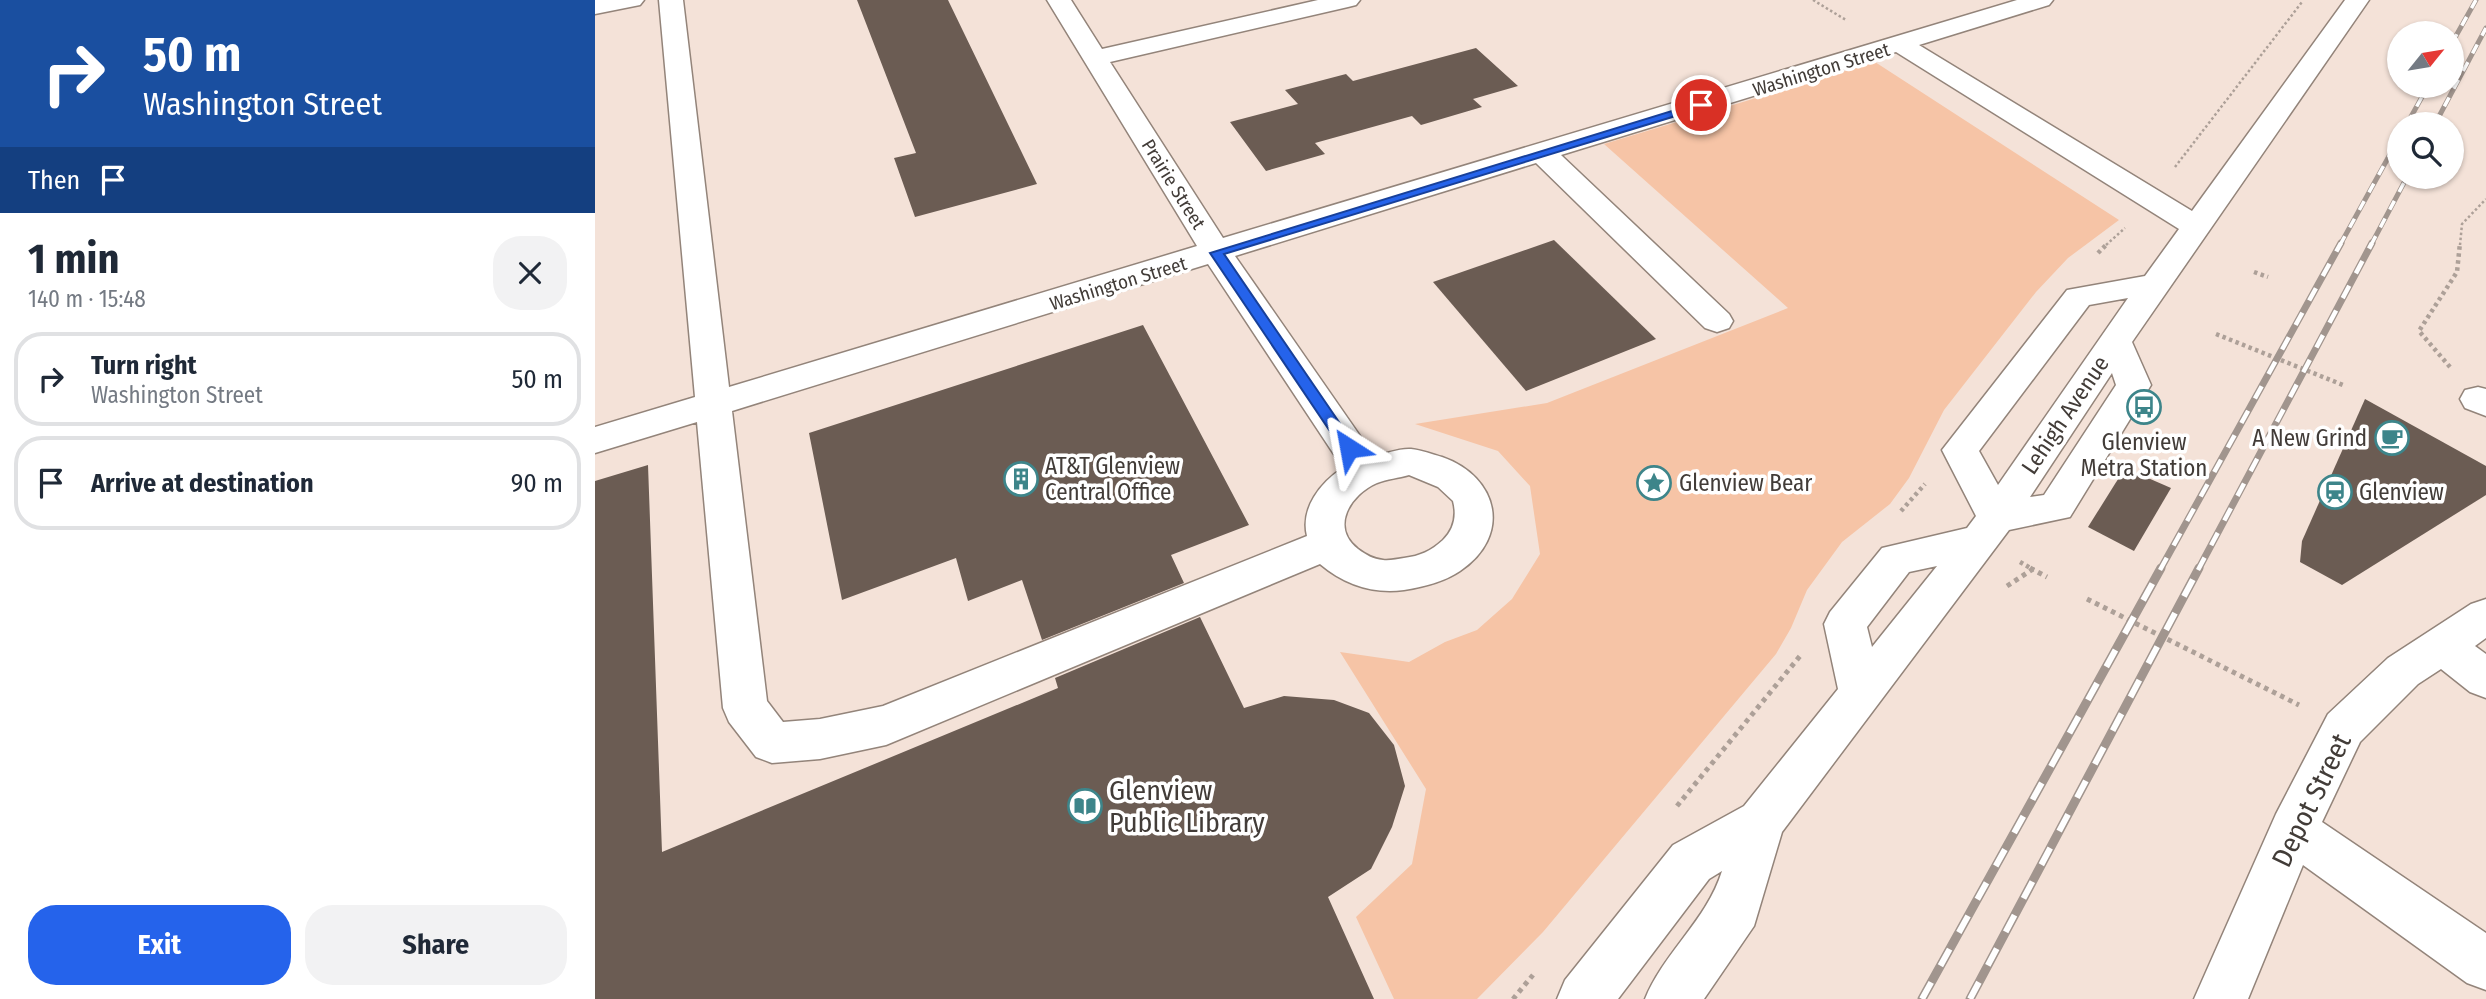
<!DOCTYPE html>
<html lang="en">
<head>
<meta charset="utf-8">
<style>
  :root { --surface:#fff; --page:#f2f2f3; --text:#1f2937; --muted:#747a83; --line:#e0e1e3; --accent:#2563eb }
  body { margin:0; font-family:"Fira Sans Condensed",sans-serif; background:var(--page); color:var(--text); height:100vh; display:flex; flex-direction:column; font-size:26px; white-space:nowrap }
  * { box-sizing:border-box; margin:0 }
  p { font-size:23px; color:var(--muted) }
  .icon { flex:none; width:38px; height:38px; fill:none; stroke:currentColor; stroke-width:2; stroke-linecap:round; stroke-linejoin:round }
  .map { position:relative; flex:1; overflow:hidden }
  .panel { display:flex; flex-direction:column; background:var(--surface); width:595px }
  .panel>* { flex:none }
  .guide { background:#1a4fa0; color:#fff; overflow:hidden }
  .needle { width:46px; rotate:60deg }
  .tools { position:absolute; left:1792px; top:21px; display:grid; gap:14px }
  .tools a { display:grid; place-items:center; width:77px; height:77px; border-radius:50%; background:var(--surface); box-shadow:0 2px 5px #0004; font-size:35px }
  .pin { position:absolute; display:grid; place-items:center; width:60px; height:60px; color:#fff; margin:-30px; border:4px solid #fff; border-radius:50%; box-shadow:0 2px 7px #0007 }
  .me { position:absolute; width:77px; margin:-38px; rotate:326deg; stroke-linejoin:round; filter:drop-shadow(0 0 5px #0008) }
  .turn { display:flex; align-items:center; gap:24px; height:147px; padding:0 28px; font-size:32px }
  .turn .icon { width:91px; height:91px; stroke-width:2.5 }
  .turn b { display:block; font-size:49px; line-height:60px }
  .then { display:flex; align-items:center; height:66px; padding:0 28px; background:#0003; gap:14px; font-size:26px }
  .round { display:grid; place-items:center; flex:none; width:74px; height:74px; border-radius:28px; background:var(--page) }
  .summary { display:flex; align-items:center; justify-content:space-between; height:119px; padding:0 28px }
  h1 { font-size:42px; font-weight:700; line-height:52px }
  .action { display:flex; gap:14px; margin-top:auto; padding:14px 28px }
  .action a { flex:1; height:80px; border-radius:28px; background:var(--accent); color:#fff; font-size:28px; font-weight:700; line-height:80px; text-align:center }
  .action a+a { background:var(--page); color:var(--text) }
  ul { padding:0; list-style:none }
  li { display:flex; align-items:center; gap:21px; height:94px; margin:0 14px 10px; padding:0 14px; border:4px solid var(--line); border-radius:28px }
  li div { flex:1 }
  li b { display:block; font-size:26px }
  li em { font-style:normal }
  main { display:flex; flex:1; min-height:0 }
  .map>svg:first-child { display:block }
  .green { fill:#f6c4a6 }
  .building { fill:#6b5c53 }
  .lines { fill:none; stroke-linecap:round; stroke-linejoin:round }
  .minor-casing { stroke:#93847a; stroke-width:3 }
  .path-far2 { stroke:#ada098; stroke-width:2.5; stroke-dasharray:2.5 2.5; stroke-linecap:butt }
  .path-far1 { stroke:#ada098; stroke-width:4.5; stroke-dasharray:3.5 3.5; stroke-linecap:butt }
  .path { stroke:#ada098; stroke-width:5; stroke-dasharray:4.5 4.5; stroke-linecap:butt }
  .minor { fill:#fff; fill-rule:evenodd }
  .rail-far2-casing { stroke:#a1958e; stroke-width:5 }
  .rail-far1-casing { stroke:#a1958e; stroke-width:7 }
  .rail-casing { stroke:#a1958e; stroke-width:9 }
  .rail-far2 { stroke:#fff; stroke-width:3.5; stroke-dasharray:10; stroke-linecap:butt }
  .rail-far1 { stroke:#fff; stroke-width:4.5; stroke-dasharray:14; stroke-linecap:butt }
  .rail { stroke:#fff; stroke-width:6; stroke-dasharray:19; stroke-linecap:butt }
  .route { fill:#2563eb; stroke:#184099; stroke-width:2 }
  .labels { text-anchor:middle; stroke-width:7; stroke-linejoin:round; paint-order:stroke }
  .far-street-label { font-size:19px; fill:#423c38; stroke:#fff }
  .street-label { font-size:23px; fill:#423c38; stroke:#fff }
  .poi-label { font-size:23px; fill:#423c38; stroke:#fff; text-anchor:start }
  .near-poi-label { font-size:28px; fill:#423c38; stroke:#fff; text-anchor:start }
  .near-street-label { font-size:28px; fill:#423c38; stroke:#fff }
</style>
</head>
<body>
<main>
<section class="panel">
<div class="guide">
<div class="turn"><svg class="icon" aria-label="right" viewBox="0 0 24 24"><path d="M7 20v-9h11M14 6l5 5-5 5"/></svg><div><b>50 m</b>Washington Street</div></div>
<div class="then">Then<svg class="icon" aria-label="arrive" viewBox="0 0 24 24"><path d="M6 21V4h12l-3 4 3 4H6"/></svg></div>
</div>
<div class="summary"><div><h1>1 min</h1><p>140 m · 15:48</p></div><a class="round"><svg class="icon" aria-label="close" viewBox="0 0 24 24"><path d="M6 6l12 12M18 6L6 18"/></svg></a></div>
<ul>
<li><svg class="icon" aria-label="right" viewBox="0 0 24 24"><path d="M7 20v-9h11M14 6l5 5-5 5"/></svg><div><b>Turn right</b><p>Washington Street</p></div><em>50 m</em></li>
<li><svg class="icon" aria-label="arrive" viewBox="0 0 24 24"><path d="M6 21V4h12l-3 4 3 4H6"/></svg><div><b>Arrive at destination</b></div><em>90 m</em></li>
</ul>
<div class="action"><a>Exit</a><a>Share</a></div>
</section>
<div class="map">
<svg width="1891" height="999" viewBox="0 0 1891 999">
  <rect width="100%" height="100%" fill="#f4e2d8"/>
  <path class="green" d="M1280 62 1524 220 1473 258 1441 292 1349 410 1314 478 1295 504 1247 542 1212 590 1196 628 1181 654 948 932 882 999H799L761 917 817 864 831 789 745 652 814 662 850 642 882 630 917 599 945 554 935 486 903 451 820 424 952 403 1193 308 1009 144Z"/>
  <g class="building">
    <path d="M262 0H353L442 184 320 217 299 158 321 153Z"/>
    <path d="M881 48 923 86 878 99 887 107 826 125 817 116 720 143 730 154 671 171 635 122 703 104 690 90 751 74 758 81Z"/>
    <path d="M959 240 1061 339 931 391 838 282Z"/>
    <path d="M548 325 654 525 576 555 589 583 447 640 427 580 373 601 361 558 247 600 214 433Z"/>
    <path d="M1770 399 1891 466V495L1747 585 1705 562 1707 541Z"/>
    <path d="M53 465 67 852 463 688 460 678 605 617 649 708 689 696 739 700 774 713 799 745 810 786 797 827 776 869 733 897 779 999H0V481Z"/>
    <path d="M1530 468 1576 488 1539 551 1493 527Z"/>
  </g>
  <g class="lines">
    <g class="minor-casing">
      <g id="minor">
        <path d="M0 0H49L45 5 0 14Z"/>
        <path d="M64 0H88L134 387 602 246 452 0H476L507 49 723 0H765L761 5 753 7 515 62 628 238 1422 0H1458L1454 5 1324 45 1597 211 1750 0H1774L1537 342 1556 385 1475 517 1414 530 1187 832 1159 926 1109 999H1050C1069 952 1112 920 1127 871L1114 879 1023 999H962L970 980 1078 845 1149 806 1243 689 1229 624 1235 612 1287 548 1372 528 1381 516 1347 450 1472 290 1550 276 1584 229 1301 52 966 155 1134 314 1138 321 1134 328 1122 332 1110 328 941 163 640 256 779 456C790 454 805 448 816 449 826 450 837 454 847 457 904 477 917 536 865 571 849 582 828 587 809 590 777 594 750 585 725 564L291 745 225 759 177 763 161 757 134 722 128 708 102 422 0 453V427L100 397ZM613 264 748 468C726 482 705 508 712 536L288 706 225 719 188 722 172 701 137 411ZM1533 298 1403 485 1384 451 1494 305ZM1517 373 1521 385 1449 495 1435 497ZM814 475 843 487 858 501C862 516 859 529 848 540 836 551 825 556 809 558 802 559 794 561 788 560 778 559 771 555 763 549 735 527 755 495 782 483 792 479 804 478 814 475ZM1342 566 1277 647 1272 627 1314 572Z"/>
        <path d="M1883 387 1891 389V416L1870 408 1865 399 1870 390Z"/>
        <path d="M1891 599V638L1880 646 1891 654V698L1875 692 1846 669 1823 684 1765 742 1727 822 1891 933V990L1872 983 1708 865 1653 999H1599L1681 814 1733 714 1793 658 1876 604Z"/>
      </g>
    </g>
    <g class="path-far2">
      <path d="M1218 0 1251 20"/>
      <path d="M1580 167 1707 2"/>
      <path d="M1511 245 1530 228"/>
      <path d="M1865 245 1867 224 1891 199"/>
    </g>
    <g class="path-far1">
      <path d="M1503 253 1513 243"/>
      <path d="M1659 272 1673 277"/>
      <path d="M1621 334 1748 385"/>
      <path d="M1855 367 1824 331 1862 272 1865 243"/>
      <path d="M1306 511 1330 484"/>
      <path d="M1425 562 1439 570"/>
    </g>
    <g class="path">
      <path d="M1435 568 1452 577"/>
      <path d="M1412 586 1438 569"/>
      <path d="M1492 599 1704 705"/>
      <path d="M1082 806 1205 656"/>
      <path d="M918 999 938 975"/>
    </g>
    <use href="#minor" class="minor"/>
    <g class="rail-far2-casing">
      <g id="rail-far2">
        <path d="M1857 43 1881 0"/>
        <path d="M1812 124 1833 86"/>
        <path d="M1840 124 1891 28"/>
        <path d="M1745 245 1804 138"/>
        <path d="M1776 245 1812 177"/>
      </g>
    </g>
    <g class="rail-far1-casing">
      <g id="rail-far1">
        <path d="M1565 570 1746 243"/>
        <path d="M1603 570 1777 243"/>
      </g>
    </g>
    <g class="rail-casing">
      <g id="rail">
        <path d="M1327 999 1566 568"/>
        <path d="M1375 999 1604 568"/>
      </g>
    </g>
    <use href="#rail-far2" class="rail-far2"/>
    <use href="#rail-far1" class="rail-far1"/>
    <use href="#rail" class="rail"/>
  </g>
  <path class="route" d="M1106 102 1112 105 1110 107 629 254 759 444 762 448 759 452H749L615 253Z"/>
  <defs>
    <g id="bus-ring" transform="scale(1.75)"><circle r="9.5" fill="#fff" stroke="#3d858a" stroke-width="1.5"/><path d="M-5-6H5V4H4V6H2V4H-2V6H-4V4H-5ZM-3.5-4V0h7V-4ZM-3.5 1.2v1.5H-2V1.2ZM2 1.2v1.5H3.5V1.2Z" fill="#3d858a"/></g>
    <g id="cafe-ring" transform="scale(1.75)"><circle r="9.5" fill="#fff" stroke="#3d858a" stroke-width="1.5"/><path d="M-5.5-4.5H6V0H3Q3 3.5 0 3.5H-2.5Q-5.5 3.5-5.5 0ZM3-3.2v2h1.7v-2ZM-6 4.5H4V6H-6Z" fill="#3d858a"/></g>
    <g id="building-ring" transform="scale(1.75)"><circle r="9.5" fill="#fff" stroke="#3d858a" stroke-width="1.5"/><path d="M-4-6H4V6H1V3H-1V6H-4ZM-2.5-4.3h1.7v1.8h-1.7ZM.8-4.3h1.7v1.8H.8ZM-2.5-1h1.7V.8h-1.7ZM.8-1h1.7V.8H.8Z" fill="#3d858a"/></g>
    <g id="sight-ring" transform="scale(1.75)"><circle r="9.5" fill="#fff" stroke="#3d858a" stroke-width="1.5"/><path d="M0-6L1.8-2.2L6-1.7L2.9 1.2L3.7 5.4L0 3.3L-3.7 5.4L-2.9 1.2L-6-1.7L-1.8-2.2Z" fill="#3d858a"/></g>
    <g id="station-ring" transform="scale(1.75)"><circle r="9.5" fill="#fff" stroke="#3d858a" stroke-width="1.5"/><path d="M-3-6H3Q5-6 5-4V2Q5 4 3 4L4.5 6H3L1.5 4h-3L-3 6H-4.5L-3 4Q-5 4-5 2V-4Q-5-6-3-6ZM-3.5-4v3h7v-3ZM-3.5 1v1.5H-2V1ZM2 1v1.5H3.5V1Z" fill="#3d858a"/></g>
    <g id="library-ring" transform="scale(1.75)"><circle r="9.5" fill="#fff" stroke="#3d858a" stroke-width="1.5"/><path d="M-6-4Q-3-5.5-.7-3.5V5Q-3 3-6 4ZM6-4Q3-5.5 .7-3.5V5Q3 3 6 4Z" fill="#3d858a"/></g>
  </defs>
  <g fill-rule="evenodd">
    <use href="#bus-ring" x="1549" y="407"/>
    <use href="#cafe-ring" x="1797" y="438"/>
    <use href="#building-ring" x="426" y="479"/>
    <use href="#sight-ring" x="1059" y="483"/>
    <use href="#station-ring" x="1740" y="492"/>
    <use href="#library-ring" x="490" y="806"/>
  </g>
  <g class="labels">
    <g class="far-street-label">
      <text transform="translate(1226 69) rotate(-17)" y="7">Washington Street</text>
      <text transform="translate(579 184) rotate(58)" y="7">Prairie Street</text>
      <text transform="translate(523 283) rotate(-17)" y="7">Washington Street</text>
    </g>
    <g class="street-label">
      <text transform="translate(1470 415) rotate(-56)" y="8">Lehigh Avenue</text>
    </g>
    <g class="poi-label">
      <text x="1772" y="446" text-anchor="end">A New Grind</text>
      <text x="1549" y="450" text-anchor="middle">Glenview<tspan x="1549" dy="26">Metra Station</tspan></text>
      <text x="450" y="474">AT&amp;T Glenview<tspan x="450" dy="26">Central Office</tspan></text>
      <text x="1084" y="491">Glenview Bear</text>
      <text x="1764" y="500">Glenview</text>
    </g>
    <g class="near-poi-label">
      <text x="514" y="800">Glenview<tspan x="514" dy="32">Public Library</tspan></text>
    </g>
    <g class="near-street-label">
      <text transform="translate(1716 800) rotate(-64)" y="10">Depot Street</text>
    </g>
  </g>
</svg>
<div class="tools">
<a><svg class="needle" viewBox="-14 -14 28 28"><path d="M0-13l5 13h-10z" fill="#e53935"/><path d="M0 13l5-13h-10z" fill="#747a83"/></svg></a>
<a><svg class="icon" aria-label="search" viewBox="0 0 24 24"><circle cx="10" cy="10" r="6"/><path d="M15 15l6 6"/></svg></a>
</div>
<div class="pin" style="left:1106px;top:105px;background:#d93025"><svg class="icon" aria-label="arrive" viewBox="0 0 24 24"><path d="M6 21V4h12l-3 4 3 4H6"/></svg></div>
<svg class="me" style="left:754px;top:448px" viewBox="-20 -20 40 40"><path d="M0-17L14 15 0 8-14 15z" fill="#2563eb" stroke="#fff" stroke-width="4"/></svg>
</div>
</main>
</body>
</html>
